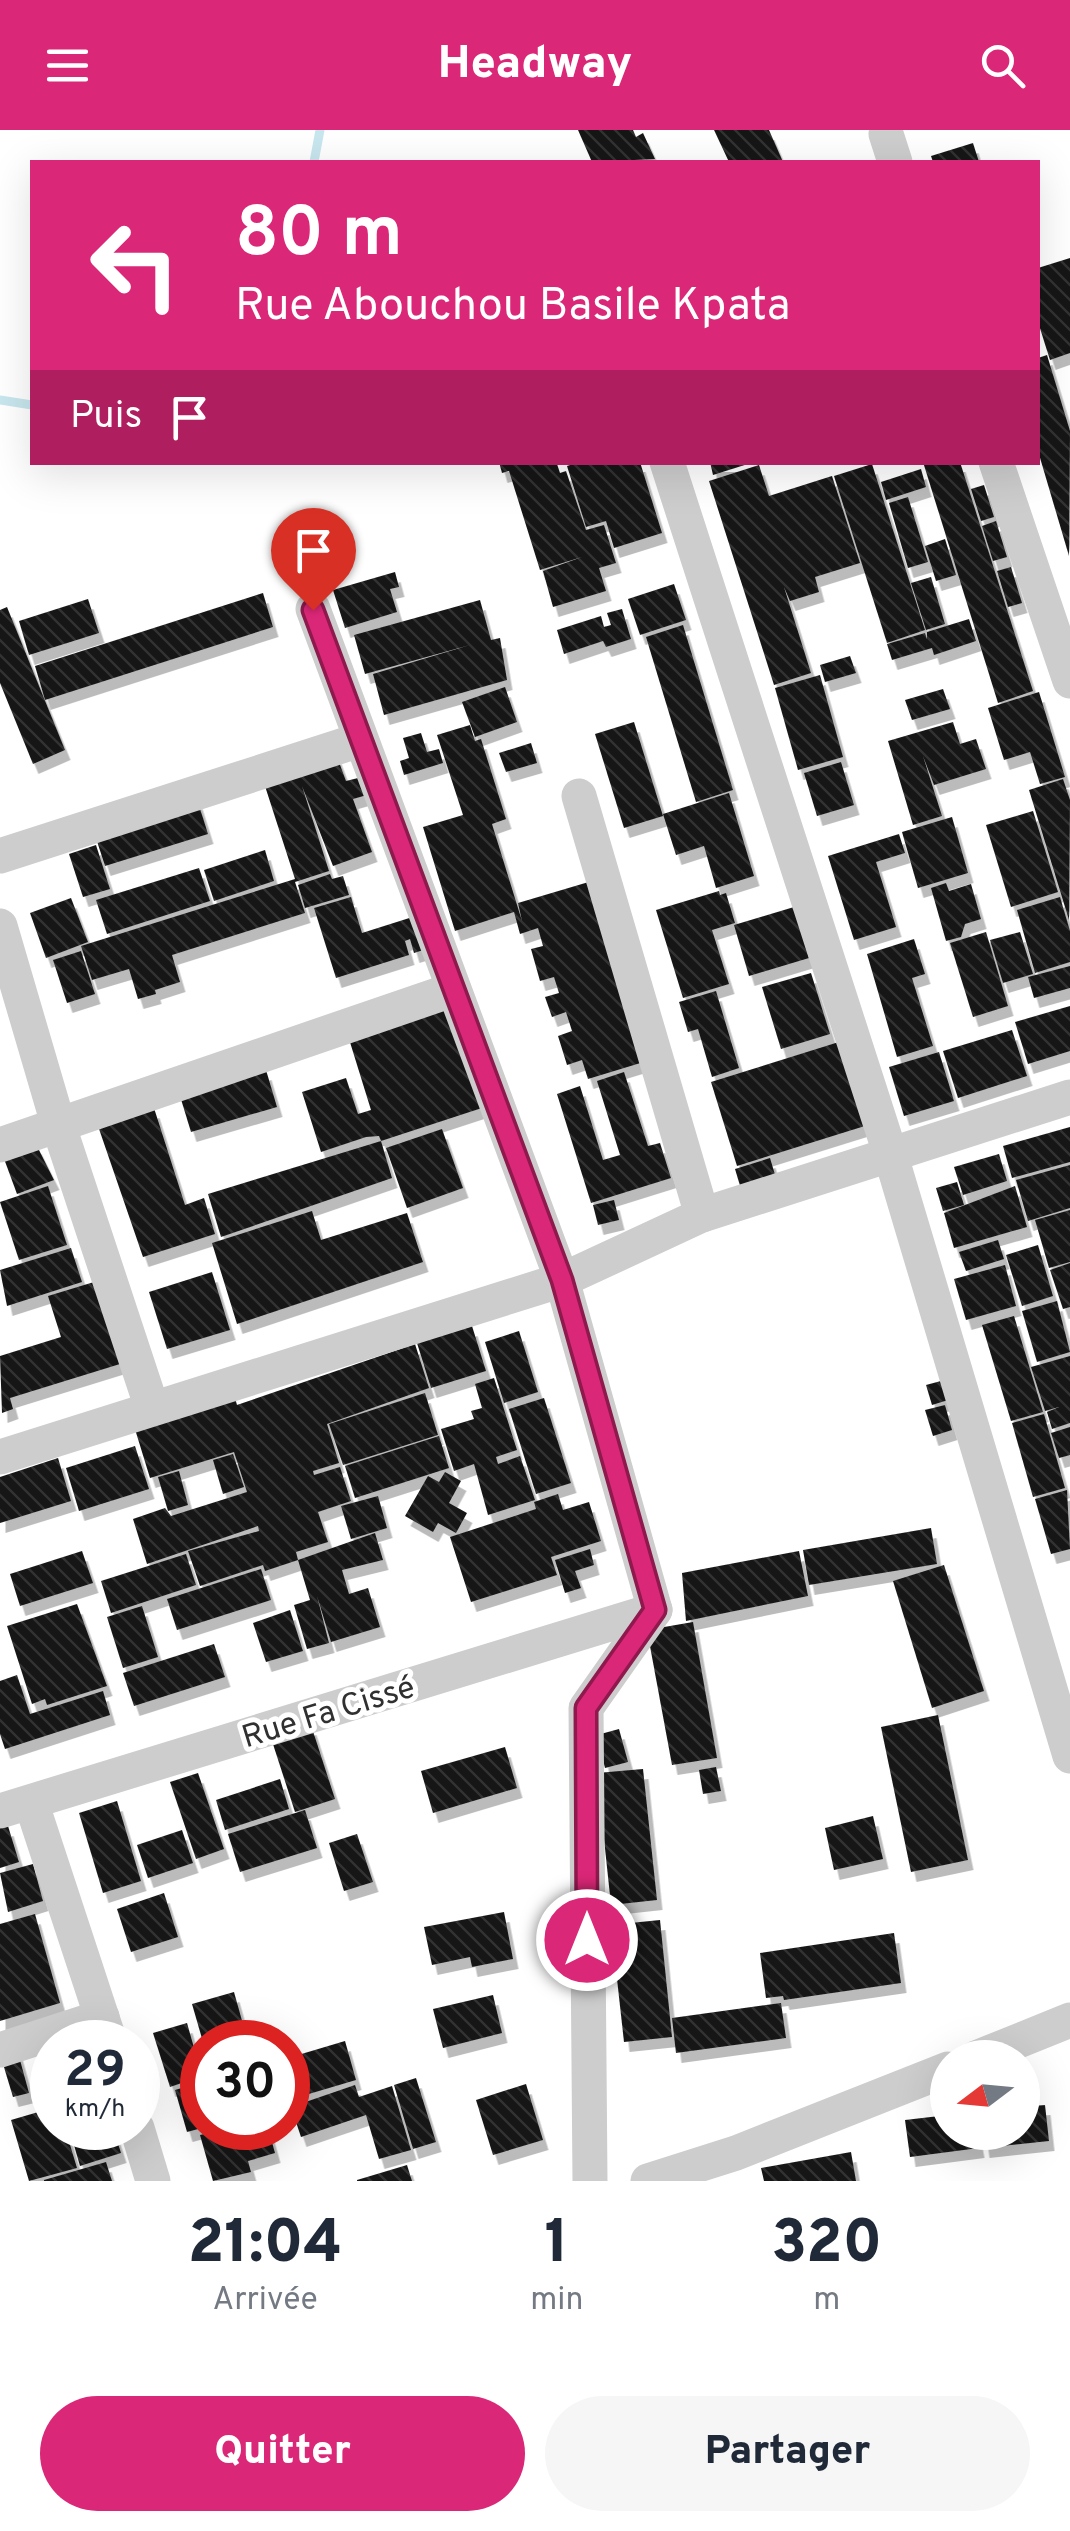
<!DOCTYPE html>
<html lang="fr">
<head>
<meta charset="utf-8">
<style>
  :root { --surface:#fff; --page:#f6f6f7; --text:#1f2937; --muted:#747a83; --accent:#db2777 }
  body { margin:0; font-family:Overpass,sans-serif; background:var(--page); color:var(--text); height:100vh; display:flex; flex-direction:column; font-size:38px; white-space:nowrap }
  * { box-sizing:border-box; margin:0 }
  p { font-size:32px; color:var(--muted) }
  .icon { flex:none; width:55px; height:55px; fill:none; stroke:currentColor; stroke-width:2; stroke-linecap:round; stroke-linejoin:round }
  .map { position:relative; height:2051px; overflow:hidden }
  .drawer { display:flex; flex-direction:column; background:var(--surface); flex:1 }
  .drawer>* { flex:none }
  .top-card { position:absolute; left:30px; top:30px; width:1010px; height:305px; border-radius:0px; box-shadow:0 10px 40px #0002; background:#db2777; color:#fff; overflow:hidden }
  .needle { width:65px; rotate:254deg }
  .controls { position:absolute; left:930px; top:1910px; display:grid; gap:20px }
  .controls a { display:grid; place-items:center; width:110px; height:110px; border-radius:50%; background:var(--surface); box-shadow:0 10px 40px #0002; font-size:50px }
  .speed { position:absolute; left:30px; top:1890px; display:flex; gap:20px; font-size:50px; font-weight:700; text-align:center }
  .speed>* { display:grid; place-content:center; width:130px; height:130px; border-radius:50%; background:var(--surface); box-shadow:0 10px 40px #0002; line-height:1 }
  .speed small { font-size:25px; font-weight:400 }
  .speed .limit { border:15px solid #d22; background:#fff; color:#111 }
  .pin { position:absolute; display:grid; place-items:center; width:85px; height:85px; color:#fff; margin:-102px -42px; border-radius:50% 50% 50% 0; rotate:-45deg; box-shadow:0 0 10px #0007 }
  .pin .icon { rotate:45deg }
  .me { position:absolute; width:110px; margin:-55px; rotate:0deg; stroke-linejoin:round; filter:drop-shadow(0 0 8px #0008) }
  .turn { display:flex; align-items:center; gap:35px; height:210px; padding:0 40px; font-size:45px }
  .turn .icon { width:130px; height:130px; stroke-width:2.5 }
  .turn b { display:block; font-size:70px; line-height:85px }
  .then { display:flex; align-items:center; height:95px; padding:0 40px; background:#0003; gap:20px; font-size:38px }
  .eta { display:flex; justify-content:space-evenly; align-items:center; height:170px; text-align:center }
  .eta b { font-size:60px; font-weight:800; line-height:70px }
  .primary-button { display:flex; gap:20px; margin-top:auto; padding:20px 40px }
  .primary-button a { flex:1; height:115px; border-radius:60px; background:var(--accent); color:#fff; font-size:40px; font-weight:800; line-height:115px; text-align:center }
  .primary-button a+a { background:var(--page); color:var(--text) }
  header { display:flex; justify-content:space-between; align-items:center; height:130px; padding:0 40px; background:var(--accent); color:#fff; font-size:45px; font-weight:800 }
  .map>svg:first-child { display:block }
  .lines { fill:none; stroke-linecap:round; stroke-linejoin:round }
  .stream { stroke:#c8e6ee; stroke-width:9 }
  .building { fill:url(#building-back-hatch); filter:url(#shadow) }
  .minor { stroke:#cdcdcd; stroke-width:35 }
  .route-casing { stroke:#8e194d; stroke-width:25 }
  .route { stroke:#db2777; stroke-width:18 }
  .labels { text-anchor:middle; stroke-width:10; stroke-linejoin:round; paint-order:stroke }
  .street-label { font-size:32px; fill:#303030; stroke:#fff }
</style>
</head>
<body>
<header><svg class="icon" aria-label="menu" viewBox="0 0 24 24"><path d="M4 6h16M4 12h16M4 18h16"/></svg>Headway<svg class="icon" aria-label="search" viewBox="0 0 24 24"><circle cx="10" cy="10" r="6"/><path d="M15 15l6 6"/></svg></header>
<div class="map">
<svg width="1070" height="2051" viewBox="0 0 1070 2051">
  <defs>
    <pattern id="building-back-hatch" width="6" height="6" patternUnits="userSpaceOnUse" patternTransform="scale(2.5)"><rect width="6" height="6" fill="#171717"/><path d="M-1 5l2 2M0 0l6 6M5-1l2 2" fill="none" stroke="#303030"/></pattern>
    <filter id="shadow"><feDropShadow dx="5.5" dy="10" stdDeviation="0" flood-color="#0004"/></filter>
  </defs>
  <rect width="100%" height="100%" fill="#fff"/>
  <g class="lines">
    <g class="stream">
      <path d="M314 32 320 0"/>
      <path d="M0 270 32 275"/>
    </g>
  </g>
  <g class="building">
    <path d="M578 0H633L636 7 643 3 655 29 592 32Z"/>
    <path d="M714 0H769L783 32H729Z"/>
    <path d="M973 13 979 32H933L931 26Z"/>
    <path d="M1070 128V223L1050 230 1038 192V138Z"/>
    <path d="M1047 225 1070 301 1069 426 1038 321V228Z"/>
    <path d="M499 332H548L557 334 560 343 566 341 586 400 604 395 616 433 599 438 606 461 553 477 543 441 582 427 540 440 509 341 502 343Z"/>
    <path d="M579 332H640L662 403 614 418 606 391 586 397 567 336Z"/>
    <path d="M710 332H751V333L713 345Z"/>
    <path d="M923 332H960L1033 561 998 573Z"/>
    <path d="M872 334 925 500 887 513 834 346Z"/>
    <path d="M759 335 769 366 832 346 860 433 815 447 819 462 790 471 784 457 811 543 774 555 709 351Z"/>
    <path d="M921 339 926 357 886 370 881 352Z"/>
    <path d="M984 355 994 387 981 391 971 359Z"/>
    <path d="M908 367 928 432 908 438 889 373Z"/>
    <path d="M996 391 1007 427 993 431 982 396Z"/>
    <path d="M945 409 956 445 936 451 925 416Z"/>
    <path d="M1011 437 1022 473 1008 477 997 441Z"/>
    <path d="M395 442 399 457 390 459 397 482 345 498 333 460Z"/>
    <path d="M931 447 945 494 926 500 911 453Z"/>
    <path d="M674 454 686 490 640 505 628 469Z"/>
    <path d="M263 463 273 497 45 570 35 536Z"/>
    <path d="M88 469 99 503 29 525 19 491Z"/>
    <path d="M480 470 491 510 500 508 507 550 384 585 373 544 470 515 365 544 354 505Z"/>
    <path d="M7 477 65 620 33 634 0 553V480Z"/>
    <path d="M622 479 631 509 606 517 603 511 564 524 557 500 601 486 604 497 611 495 607 483Z"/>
    <path d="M969 489 976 511 934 525 932 518 892 530 887 514 925 503 927 509V502Z"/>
    <path d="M683 495 733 660 696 672 646 507Z"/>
    <path d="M850 526 856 543 825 552 820 535Z"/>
    <path d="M820 545 843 627 798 640 775 558Z"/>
    <path d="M505 557 517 592 475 607 462 572Z"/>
    <path d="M943 559 950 579 912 590 905 570Z"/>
    <path d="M1039 562 1065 647 1040 654 1030 622 1004 630 988 578Z"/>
    <path d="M634 592 663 686 624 698 595 604Z"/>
    <path d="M953 592 960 614 976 609 986 639 934 655 923 626 942 686 913 695 888 611Z"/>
    <path d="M470 595 475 611 481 609 506 689 492 694 522 791 518 773 592 751 647 931 588 949 582 930 567 935 558 906 572 901 566 882 552 887 545 867 559 863 554 847 540 851 531 819 543 816 538 798 520 804 514 782 455 801 423 697 463 685 437 605Z"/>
    <path d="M421 603 427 622 439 619 443 633 404 645 400 631 409 628 403 608Z"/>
    <path d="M531 613 537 633 506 642 499 623Z"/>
    <path d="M336 624 346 651 362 647 367 665 353 669 372 722 333 736 302 656 329 741 295 752 305 783 172 825 180 852 155 860 156 864 138 869 129 839 92 850 81 816 295 749 264 653Z"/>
    <path d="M841 632 854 675 817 686 804 643Z"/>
    <path d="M1063 649 1070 670 1069 790 1029 660Z"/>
    <path d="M729 663 754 746 716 758 704 716 676 725 663 684Z"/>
    <path d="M197 669 208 704 105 736 94 702Z"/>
    <path d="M1033 681 1058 762 1011 777 986 695Z"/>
    <path d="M952 687 968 743 918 758 902 702Z"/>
    <path d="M899 704 905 723 876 732 896 797 854 810 828 726Z"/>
    <path d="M96 715 110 759 83 767 69 724Z"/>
    <path d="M265 720 274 751 214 771 204 740Z"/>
    <path d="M199 738 210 771 107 804 96 770Z"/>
    <path d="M330 744 332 749 343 746 349 765 305 778 298 755Z"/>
    <path d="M946 753 949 761 971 754 981 789 965 794 961 807 946 811 931 758Z"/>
    <path d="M719 761 720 765 726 763 735 793 712 800 729 854 683 868 656 780Z"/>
    <path d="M351 767 362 803 422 784 433 817 414 823 410 809 405 811 409 825 336 848 314 778Z"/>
    <path d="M1060 767 1070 801V832L1035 843 1017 780Z"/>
    <path d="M71 768 88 812 46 828 30 783Z"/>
    <path d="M794 777 809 828 749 846 734 795Z"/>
    <path d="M986 802 1008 876 973 887 950 813Z"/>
    <path d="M1020 802 1033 844 1003 853 990 810Z"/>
    <path d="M914 809 925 844 912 848 933 916 897 927 867 824Z"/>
    <path d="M81 821 95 864 67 873 53 830Z"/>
    <path d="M1070 836V858L1034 868 1028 847Z"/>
    <path d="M811 843 830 904 781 919 762 857Z"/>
    <path d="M716 861 739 938 712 947 698 899 688 902 679 872Z"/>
    <path d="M456 875 488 976 381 1011 379 1006 366 1007 321 1022 302 962 346 948 358 984 371 980 349 909Z"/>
    <path d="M1070 876V921L1028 934 1015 892Z"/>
    <path d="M1012 900 1027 946 958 968 943 921Z"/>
    <path d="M842 911 868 995 737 1036 711 952Z"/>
    <path d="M939 922 954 971 904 986 889 937Z"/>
    <path d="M266 940 277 977 191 1002 180 966Z"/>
    <path d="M624 942 648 1016 660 1013 671 1048 591 1073 557 964 580 956 603 1030 620 1025 597 951Z"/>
    <path d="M154 978 185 1075 204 1068 215 1104 143 1127 98 996Z"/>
    <path d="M1070 997V1032L1012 1048 1003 1016Z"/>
    <path d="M442 999 463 1058 407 1078 386 1018Z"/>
    <path d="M381 1011 392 1048 221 1107 208 1064Z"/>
    <path d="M36 1014 54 1050 17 1064 3 1026Z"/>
    <path d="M999 1024 1007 1051 963 1065 954 1037Z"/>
    <path d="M770 1028 776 1048 741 1059 735 1039Z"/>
    <path d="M1070 1035V1078L1028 1091 1016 1050Z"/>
    <path d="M957 1052 964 1075 943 1081 936 1058Z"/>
    <path d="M48 1056 67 1115 19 1130 0 1072Z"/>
    <path d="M1015 1056 1027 1097 954 1118 944 1083Z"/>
    <path d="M614 1070 619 1090 598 1095 593 1075Z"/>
    <path d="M1070 1080V1132L1049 1138 1035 1090Z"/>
    <path d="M312 1081 321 1110 407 1083 423 1132 237 1194 212 1113Z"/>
    <path d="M998 1110 1004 1129 966 1141 959 1122Z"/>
    <path d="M1038 1115 1053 1166 1022 1176 1006 1125Z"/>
    <path d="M71 1118 82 1152 7 1176 0 1140Z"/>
    <path d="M1070 1133V1177L1063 1179 1050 1140Z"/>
    <path d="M1005 1135 1016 1176 966 1190 954 1149Z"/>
    <path d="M212 1142 230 1200 167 1219 149 1162Z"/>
    <path d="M94 1152 120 1234 10 1268 13 1279 2 1283 0 1226 61 1207 48 1166Z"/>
    <path d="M1057 1171 1070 1222 1037 1232 1022 1181Z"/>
    <path d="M1014 1186 1043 1282 1011 1291 982 1195Z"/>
    <path d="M472 1196 486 1241 431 1258 417 1213Z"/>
    <path d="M519 1201 538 1262 504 1273 485 1212Z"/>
    <path d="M415 1214 429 1258 327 1294 339 1333 313 1341 314 1345 340 1337 351 1371 318 1382 328 1412 296 1422 298 1430 265 1441 263 1435 200 1456 188 1421 259 1401 258 1396 147 1434 133 1389 165 1378 171 1386 247 1362 234 1322 150 1348 134 1296 234 1264 237 1275Z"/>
    <path d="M1070 1226V1293L1052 1299 1047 1282 1059 1277 1045 1281 1031 1237Z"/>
    <path d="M494 1248 517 1320 496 1327 498 1334 520 1326 535 1370 488 1385 474 1334 454 1341 441 1299 474 1289 471 1281 482 1278 475 1254Z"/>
    <path d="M952 1248 958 1267 932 1275 926 1255Z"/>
    <path d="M425 1263 438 1305 343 1335 329 1294Z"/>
    <path d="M544 1268 571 1353 536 1364 509 1279Z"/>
    <path d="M945 1275 952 1300 933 1306 925 1280Z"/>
    <path d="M1044 1284 1065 1358 1033 1367 1012 1293Z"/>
    <path d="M1070 1297V1325L1059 1328 1051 1303Z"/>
    <path d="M439 1306 449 1338 355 1368 345 1336Z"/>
    <path d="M135 1316 149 1359 79 1381 66 1338Z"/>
    <path d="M233 1324 244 1357 223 1364 213 1330Z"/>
    <path d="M58 1328 71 1371 0 1393V1347Z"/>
    <path d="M179 1341 188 1375 168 1381 158 1347Z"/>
    <path d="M445 1342 461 1351 449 1373 467 1383 456 1403 438 1393 433 1402 405 1386 428 1346 439 1352Z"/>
    <path d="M1067 1360 1070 1419 1051 1424 1035 1369Z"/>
    <path d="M558 1364 563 1380 589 1372 601 1411 551 1427 557 1445 471 1472 450 1407 536 1379 534 1372Z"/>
    <path d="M378 1366 387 1398 351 1409 341 1376Z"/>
    <path d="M931 1398 937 1434 809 1455 803 1420Z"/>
    <path d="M375 1403 383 1430 342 1440 349 1464 368 1458 380 1497 331 1512 317 1466 329 1513 307 1519 294 1475 310 1470 298 1430Z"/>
    <path d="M590 1419 594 1435 575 1441 581 1458 565 1463 555 1430Z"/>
    <path d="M82 1421 93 1453 20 1476 10 1444Z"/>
    <path d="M799 1421 808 1466 686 1491 682 1443Z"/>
    <path d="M186 1424 196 1455 111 1483 101 1451Z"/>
    <path d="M944 1435 984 1561 932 1578 893 1451Z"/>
    <path d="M261 1439 271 1470 177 1500 167 1469Z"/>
    <path d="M77 1474 107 1556 47 1575 45 1569 32 1574 7 1496Z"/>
    <path d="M142 1476 158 1527 123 1538 107 1487Z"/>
    <path d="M290 1480 303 1521 266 1532 253 1493Z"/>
    <path d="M693 1492 717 1628 672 1635 647 1500Z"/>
    <path d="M214 1514 225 1547 134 1576 123 1543Z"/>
    <path d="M17 1545 30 1584 103 1561 110 1585 5 1619 0 1604V1551Z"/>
    <path d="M938 1585 968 1730 911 1742 881 1597Z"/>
    <path d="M311 1595 335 1669 295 1682 271 1608Z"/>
    <path d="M619 1599 628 1632 605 1638 597 1605Z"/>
    <path d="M505 1617 517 1658 433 1683 421 1641Z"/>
    <path d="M716 1637 721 1661 703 1664 699 1640Z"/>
    <path d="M643 1639 657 1770 611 1775 597 1643Z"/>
    <path d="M198 1643 224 1719 196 1729 170 1652Z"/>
    <path d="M280 1649 289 1679 225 1700 216 1670Z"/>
    <path d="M117 1671 141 1751 103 1763 79 1683Z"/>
    <path d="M305 1680 317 1718 240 1742 228 1704Z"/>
    <path d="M873 1686 883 1729 834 1740 825 1698Z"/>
    <path d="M8 1696 19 1732 0 1738V1698Z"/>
    <path d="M182 1700 193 1733 148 1748 137 1715Z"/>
    <path d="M357 1704 373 1752 344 1761 329 1713Z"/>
    <path d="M33 1734 43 1771 8 1782 0 1743Z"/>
    <path d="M164 1763 178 1807 131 1822 117 1779Z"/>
    <path d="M504 1782 513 1829 472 1837 470 1827 432 1835 424 1797Z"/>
    <path d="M35 1784 60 1873 0 1891V1794Z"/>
    <path d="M660 1790 672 1907 624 1912 611 1795Z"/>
    <path d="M894 1803 901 1853 784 1870 783 1866 766 1868 760 1823Z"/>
    <path d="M234 1862 248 1912H203L192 1874Z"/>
    <path d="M493 1865 502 1903 443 1918 433 1879Z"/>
    <path d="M781 1873 786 1908 676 1923 672 1888Z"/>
    <path d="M187 1893 202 1946 170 1957 153 1903Z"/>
    <path d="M345 1911 356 1950 292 1969 288 1928Z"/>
    <path d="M17 1919 29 1963 13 1967 0 1924Z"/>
    <path d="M416 1948 436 2012 413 2019 394 1955Z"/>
    <path d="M202 1952V1998L187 2002 175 1960Z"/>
    <path d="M526 1954 543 2010 493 2025 476 1970Z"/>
    <path d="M355 1955 359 1967 392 1956 411 2020 379 2029 366 1985 301 2007 291 1977Z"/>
    <path d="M1045 1975 1049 2011 984 2018 982 2002H1022V1977Z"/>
    <path d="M52 1978V1998H65L77 2038 29 2051 11 1990Z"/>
    <path d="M948 1985V2002H976L979 2018 910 2027 905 1990Z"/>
    <path d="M69 1998H113L121 2023 80 2036Z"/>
    <path d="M228 1998H268L275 2023 248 2031 251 2042 213 2051 200 2005Z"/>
    <path d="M851 2022 856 2051H764L761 2038Z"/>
    <path d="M106 2032 112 2051H44V2050Z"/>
    <path d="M407 2035 412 2051H357V2050Z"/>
  </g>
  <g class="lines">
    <g class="minor">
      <path d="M886 4 895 32"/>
      <path d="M667 332 890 1023 1070 1626"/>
      <path d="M996 332 1070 551"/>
      <path d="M313 479 562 1150 655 1480 586 1578 590 2051"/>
      <path d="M579 666 702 1085"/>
      <path d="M0 726 360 610"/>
      <path d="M0 796 59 997 152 1278"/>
      <path d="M0 1015 452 860"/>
      <path d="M0 1327 562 1150 702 1085 1070 967"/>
      <path d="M31 1672 110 1912"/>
      <path d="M0 1681 655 1480"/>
      <path d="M0 1920 102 1887"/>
      <path d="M976 1928 1070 1890"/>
      <path d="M137 1998 153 2051"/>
      <path d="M648 2051 736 2023 948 1939"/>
    </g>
  </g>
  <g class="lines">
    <g class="route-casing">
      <path id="route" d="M313 480 562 1150 655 1480 586 1578 587 1810"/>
    </g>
    <use href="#route" class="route"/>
  </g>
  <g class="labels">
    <g class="street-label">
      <text transform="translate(328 1581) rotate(-17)" y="11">Rue Fa Cissé</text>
    </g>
  </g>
</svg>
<div class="controls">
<a><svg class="needle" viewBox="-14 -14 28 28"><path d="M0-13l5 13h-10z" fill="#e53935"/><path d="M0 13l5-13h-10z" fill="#747a83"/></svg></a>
</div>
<div class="speed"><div>29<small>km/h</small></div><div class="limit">30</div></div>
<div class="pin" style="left:313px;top:480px;background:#d93025"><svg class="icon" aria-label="arrive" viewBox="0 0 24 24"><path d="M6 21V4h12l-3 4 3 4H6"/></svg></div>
<svg class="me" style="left:587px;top:1810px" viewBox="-20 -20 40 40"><circle r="17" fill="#db2777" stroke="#fff" stroke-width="3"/><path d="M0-11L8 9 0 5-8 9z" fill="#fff"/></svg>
<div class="top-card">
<div class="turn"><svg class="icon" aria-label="left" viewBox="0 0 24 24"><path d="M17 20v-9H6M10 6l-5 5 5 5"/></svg><div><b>80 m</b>Rue Abouchou Basile Kpata</div></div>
<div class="then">Puis<svg class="icon" aria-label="arrive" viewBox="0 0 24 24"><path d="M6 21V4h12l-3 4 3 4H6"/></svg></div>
</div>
</div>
<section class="drawer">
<div class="eta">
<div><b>21:04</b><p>Arrivée</p></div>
<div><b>1</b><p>min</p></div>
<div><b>320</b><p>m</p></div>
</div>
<div class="primary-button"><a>Quitter</a><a>Partager</a></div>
</section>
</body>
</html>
